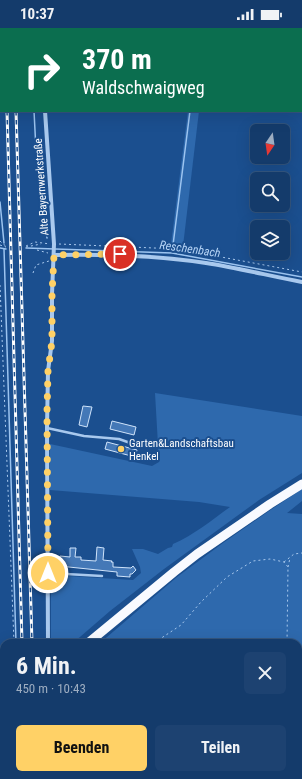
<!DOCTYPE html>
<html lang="de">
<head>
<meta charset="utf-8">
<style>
  :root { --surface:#143b6b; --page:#1d4271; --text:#f1f3f6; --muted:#9dadc1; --line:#33557e; --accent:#ffd166 }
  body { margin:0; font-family:"Roboto Condensed",sans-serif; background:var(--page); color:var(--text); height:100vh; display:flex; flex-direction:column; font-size:15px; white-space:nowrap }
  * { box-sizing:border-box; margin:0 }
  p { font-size:13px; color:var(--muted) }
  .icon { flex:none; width:22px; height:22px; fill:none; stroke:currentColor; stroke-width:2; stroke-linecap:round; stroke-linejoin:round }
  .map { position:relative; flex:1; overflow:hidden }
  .panel { position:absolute; left:0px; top:611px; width:302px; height:140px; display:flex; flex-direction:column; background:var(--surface); border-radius:12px 12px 0 0; box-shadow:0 4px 16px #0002,0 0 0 1px var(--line) }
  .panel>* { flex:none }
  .guide { position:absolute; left:0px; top:0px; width:302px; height:84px; box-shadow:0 4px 16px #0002,0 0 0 1px var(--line); background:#0b6e4f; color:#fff; overflow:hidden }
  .needle { width:26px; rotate:193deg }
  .controls { position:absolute; left:250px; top:96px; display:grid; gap:8px }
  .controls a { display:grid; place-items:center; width:40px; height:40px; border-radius:6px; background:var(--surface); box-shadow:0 4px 16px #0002,0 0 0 1px var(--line); font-size:20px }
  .pin { position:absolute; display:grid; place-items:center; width:34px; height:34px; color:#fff; margin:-17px; border:2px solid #fff; border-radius:50%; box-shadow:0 1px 4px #0007 }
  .me { position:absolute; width:44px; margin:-22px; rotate:0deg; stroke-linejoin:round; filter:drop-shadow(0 0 3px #0008) }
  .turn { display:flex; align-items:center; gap:14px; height:84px; padding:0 16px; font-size:18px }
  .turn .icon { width:52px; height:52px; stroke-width:2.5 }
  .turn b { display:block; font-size:28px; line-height:34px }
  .round { display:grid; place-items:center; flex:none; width:42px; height:42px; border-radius:6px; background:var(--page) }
  .headline { display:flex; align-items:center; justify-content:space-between; height:68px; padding:0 16px }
  h1 { font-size:24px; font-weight:700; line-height:30px }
  .action { display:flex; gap:8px; margin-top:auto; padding:8px 16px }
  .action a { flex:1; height:46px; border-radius:6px; background:var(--accent); color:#111; font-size:16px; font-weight:700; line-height:46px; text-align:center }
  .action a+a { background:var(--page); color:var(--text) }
  .status { display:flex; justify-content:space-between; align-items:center; height:28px; padding:0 20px; background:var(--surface); direction:ltr }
  .status svg { height:11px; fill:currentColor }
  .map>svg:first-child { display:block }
  .green { fill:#2e69ad }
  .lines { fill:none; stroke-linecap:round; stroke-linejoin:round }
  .stream { stroke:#9cc4f0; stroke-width:1.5 }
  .building { fill:#4478b7; stroke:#cfe3fa }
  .path { stroke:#a9c9ee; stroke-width:1; stroke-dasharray:2 3; stroke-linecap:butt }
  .service { stroke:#a9c9ee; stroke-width:2.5 }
  .minor { stroke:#a9c9ee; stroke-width:4 }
  .trunk { stroke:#f8faff; stroke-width:9 }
  .rail-casing { stroke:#fff; stroke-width:3 }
  .rail { stroke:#1b4f8f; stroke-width:1.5; stroke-dasharray:4.5; stroke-linecap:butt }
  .route { stroke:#ffd166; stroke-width:7; stroke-dasharray:0 12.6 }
  .poi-dot { fill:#ffd166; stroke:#1b4f8f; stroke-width:1.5 }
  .labels { text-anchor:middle; stroke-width:4; stroke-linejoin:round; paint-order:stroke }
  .street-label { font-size:11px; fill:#fff; stroke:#1b4f8f }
  .poi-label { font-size:11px; fill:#fff; stroke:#1b4f8f; text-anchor:start }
  .water-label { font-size:12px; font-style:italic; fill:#b5d3f5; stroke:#1b4f8f }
</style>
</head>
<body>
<div class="status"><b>10:37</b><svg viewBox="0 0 49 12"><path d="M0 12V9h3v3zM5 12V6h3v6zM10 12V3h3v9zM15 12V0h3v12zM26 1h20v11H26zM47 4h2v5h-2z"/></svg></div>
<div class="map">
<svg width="302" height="751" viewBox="0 0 302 751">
  <rect width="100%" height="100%" fill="#1b4f8f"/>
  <g class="green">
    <path d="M188 83H199L183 218 171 216Z"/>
    <path d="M155 365 302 388V445L259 472 164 541 110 583 73 615H51V547L133 552 141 545 140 539 132 521H143L158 526 168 520 172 519 173 516C194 507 212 492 230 479L199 474 50 462V416L152 438 159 434Z"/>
    <path d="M302 461V473L287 485 302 486V666H298V615H100L177 549 223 515 269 483Z"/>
    <path d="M302 679V751H279V747H298V681Z"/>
    <path d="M118 747H171L165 751H122Z"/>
  </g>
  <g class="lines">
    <g class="stream">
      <path d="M31 0V1"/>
      <path d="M34 83 36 122 47 210"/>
      <path d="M0 174 4 215"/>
      <path d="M173 217 190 83"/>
      <path d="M0 220 6 221"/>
      <path d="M26 220 172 225 302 249"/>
      <path d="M4 221 16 615"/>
      <path d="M298 668H302"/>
      <path d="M22 747 23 751"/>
      <path d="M166 751 172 747"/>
    </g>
  </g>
  <g class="building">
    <path d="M83 378 92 379 87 399 79 397Z"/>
    <path d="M112 393 136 399 134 407 110 401Z"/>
    <path d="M107 414 137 422 135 429 105 421Z"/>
    <path d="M97 519 104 520 103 532 112 533 111 534H113V539L131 540 133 538 136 542 132 546H130V549L117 548V544L59 538 60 528 70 529V520H76L75 529H81V532L96 533Z"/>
  </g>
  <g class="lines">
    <g class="path">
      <path d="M0 213 3 216 6 218"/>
      <path d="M59 216 178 221 302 244"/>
      <path d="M0 217 6 219"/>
      <path d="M26 218 35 214 50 216"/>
      <path d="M26 219 41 216"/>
      <path d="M37 222 48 225"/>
      <path d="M33 245 36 237 49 233"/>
      <path d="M0 257 14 615"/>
      <path d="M284 534 294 526 302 525"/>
      <path d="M288 539 290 530"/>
      <path d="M154 615 181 597 201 574 227 549 253 533 270 531 284 534 288 539 287 615"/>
      <path d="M298 639 302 638"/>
      <path d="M0 662 4 663"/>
      <path d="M0 732 4 727"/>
      <path d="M19 747V751"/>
      <path d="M164 747 167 751"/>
      <path d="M187 751 193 747"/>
      <path d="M276 751 277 747"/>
    </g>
    <g class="service">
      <path d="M47 400 84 408 119 411 136 417"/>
      <path d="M48 545 102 548"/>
    </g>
    <g class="minor">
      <path d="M38 0V1"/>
      <path d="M45 83 54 216 52 266V313L48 343 47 400 48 615"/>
      <path d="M54 227C105 226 155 227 206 235 238 240 270 248 302 254"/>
      <path d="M298 674 302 673"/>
      <path d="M49 747V751"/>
      <path d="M178 751 183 747"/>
      <path d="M269 751 270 747"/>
    </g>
    <g class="trunk">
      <path d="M88 615 174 544 197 526 270 476 302 456"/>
      <path d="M0 694 4 688"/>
    </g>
    <g class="rail-casing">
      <g id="rail">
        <path d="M4 0V1"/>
        <path d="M17 0V1"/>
        <path d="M7 83 22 615"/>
        <path d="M16 83 32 615"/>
        <path d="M26 747V751"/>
        <path d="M39 747V751"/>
      </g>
    </g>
    <use href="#rail" class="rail"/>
  </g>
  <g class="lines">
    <path class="route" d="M48 545 47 384 48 343 52 313V266L54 227 120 226"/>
  </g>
  <circle class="poi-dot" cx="121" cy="421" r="4"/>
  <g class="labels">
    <g class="street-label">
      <text transform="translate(41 159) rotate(-94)" y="4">Alte Bayernwerkstraße</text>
    </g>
    <g class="poi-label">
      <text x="129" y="419">Garten&amp;Landschaftsbau<tspan x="129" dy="13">Henkel</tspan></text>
    </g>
    <g class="water-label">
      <text transform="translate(190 221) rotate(8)" y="4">Reschenbach</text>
    </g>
  </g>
</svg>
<div class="controls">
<a><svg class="needle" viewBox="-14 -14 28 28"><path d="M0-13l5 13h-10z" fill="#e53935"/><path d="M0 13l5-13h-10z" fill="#9dadc1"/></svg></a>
<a><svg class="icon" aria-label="search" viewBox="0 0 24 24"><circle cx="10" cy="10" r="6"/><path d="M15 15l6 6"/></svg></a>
<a><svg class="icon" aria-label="layers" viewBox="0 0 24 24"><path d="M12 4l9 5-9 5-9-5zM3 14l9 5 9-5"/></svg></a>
</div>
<div class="pin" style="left:120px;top:226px;background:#d93025"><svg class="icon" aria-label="arrive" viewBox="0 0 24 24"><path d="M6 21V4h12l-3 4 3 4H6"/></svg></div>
<svg class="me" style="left:48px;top:545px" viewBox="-20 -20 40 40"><circle r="17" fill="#ffd166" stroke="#fff" stroke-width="3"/><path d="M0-11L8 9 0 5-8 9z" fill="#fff"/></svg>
<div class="guide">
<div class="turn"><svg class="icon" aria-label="right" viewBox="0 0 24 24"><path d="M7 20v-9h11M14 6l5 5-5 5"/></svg><div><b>370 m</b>Waldschwaigweg</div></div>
</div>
<section class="panel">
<div class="headline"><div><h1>6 Min.</h1><p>450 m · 10:43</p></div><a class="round"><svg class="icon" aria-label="close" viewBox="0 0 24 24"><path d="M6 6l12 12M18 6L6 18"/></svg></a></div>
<div class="action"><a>Beenden</a><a>Teilen</a></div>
</section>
</div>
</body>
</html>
